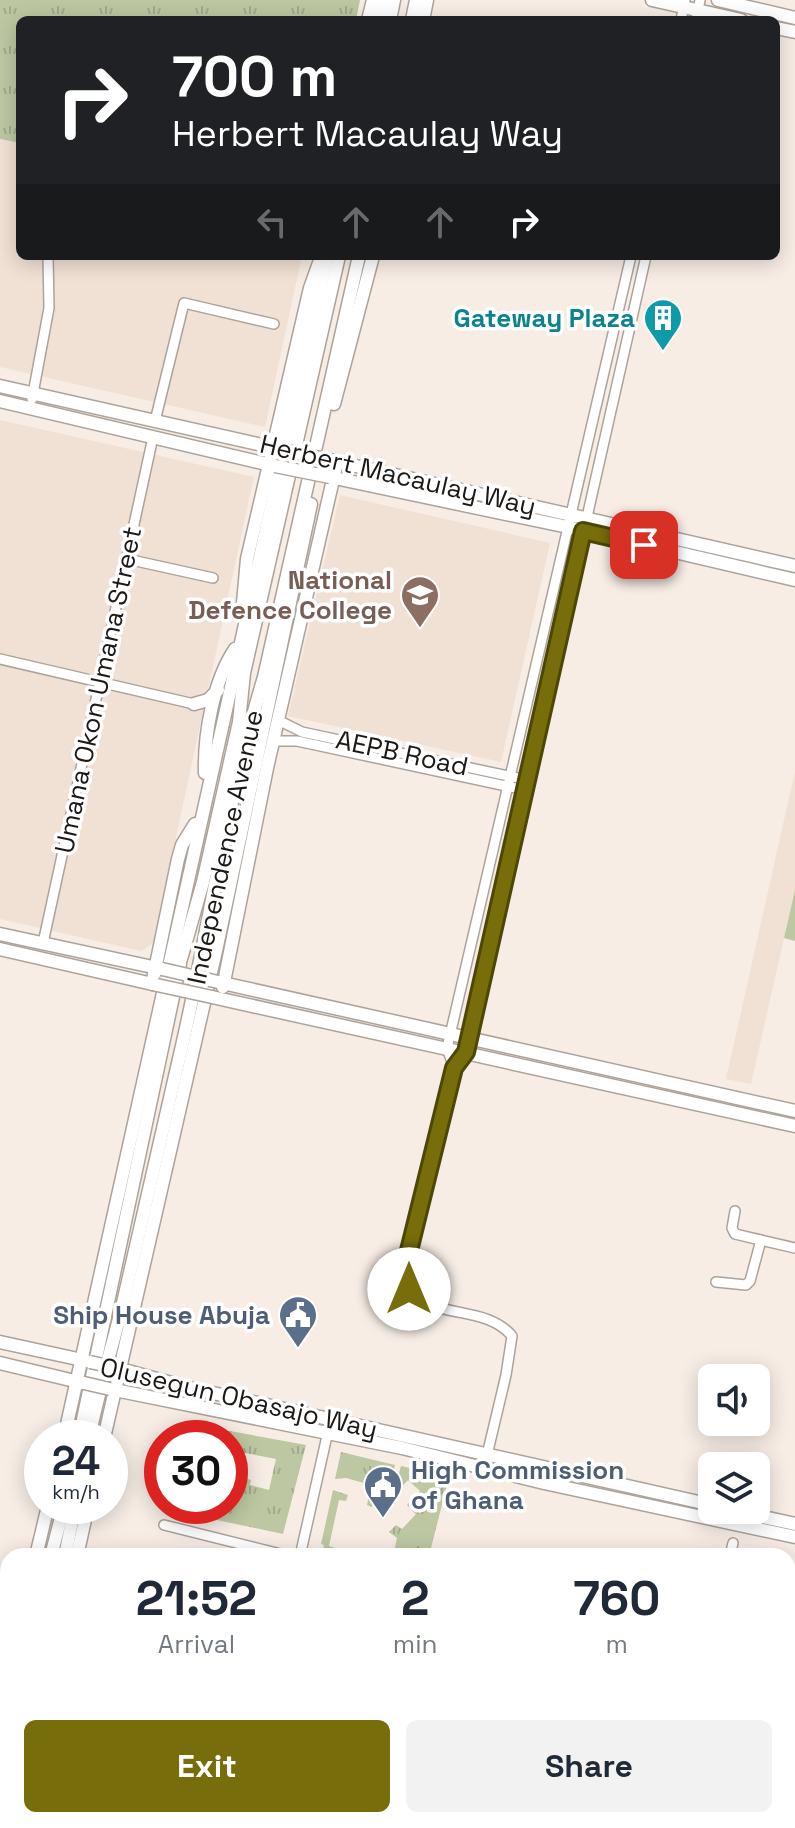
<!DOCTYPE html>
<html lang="en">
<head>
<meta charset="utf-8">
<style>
  :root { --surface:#fff; --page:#f2f2f3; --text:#1f2937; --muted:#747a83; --accent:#776d0a }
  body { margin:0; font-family:"Space Grotesk",sans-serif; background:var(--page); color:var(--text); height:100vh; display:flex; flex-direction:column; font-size:30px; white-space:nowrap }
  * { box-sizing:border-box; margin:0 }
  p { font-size:26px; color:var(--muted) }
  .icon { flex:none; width:44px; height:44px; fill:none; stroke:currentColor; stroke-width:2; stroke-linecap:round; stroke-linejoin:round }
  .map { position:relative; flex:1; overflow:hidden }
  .panel { position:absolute; left:0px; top:1548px; width:796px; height:280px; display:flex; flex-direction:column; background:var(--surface); border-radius:24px 24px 0 0; box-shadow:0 4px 20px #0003 }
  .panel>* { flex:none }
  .hud { position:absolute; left:16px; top:16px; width:764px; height:244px; border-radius:12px; box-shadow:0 4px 20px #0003; background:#202124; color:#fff; overflow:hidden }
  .fabs { position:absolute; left:698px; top:1364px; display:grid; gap:16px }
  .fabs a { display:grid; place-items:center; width:72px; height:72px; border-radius:12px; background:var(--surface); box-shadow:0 4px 20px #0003; font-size:40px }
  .speed { position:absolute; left:24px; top:1420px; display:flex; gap:16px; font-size:40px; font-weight:700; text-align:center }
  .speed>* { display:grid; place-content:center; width:104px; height:104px; border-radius:50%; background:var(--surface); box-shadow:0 4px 20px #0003; line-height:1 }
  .speed small { font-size:20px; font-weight:400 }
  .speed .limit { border:12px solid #d22; background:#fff; color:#111 }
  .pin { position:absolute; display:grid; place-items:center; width:68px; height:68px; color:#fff; margin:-34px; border-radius:16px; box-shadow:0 4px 12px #0006 }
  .me { position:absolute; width:88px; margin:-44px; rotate:0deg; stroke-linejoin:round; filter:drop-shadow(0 0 6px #0008) }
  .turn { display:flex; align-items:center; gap:28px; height:168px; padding:0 24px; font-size:36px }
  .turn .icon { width:104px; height:104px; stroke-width:2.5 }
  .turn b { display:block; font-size:56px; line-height:68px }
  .lanes { display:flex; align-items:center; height:76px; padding:0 24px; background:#0003; justify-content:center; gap:40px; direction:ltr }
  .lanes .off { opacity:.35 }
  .eta { display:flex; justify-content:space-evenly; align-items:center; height:136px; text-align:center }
  .eta b { font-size:48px; font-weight:700; line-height:56px }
  .button { display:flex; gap:16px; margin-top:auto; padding:16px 24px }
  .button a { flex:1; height:92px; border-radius:12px; background:var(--accent); color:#fff; font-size:32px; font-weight:700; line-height:92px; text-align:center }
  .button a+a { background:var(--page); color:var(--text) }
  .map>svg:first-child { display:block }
  .built { fill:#f1e1d4 }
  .grass { fill:url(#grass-tufts) }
  .pitch { fill:#bdc8a2 }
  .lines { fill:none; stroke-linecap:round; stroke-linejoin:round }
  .minor-casing { stroke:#aca39b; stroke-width:12 }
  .major-casing { stroke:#aca39b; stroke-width:15 }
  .minor { stroke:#fff; stroke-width:9 }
  .major { stroke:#fff; stroke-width:12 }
  .major-bridge-casing { stroke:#aca39b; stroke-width:15; stroke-linecap:butt }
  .major-bridge { stroke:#fff; stroke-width:12 }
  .route-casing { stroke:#4d4706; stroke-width:20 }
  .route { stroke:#776d0a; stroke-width:14 }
  .labels { text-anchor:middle; stroke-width:7; stroke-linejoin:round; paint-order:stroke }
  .culture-label { font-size:26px; font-weight:bold; fill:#0d838f; stroke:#fff; text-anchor:end }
  .street-label { font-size:26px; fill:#1b1815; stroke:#fff }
  .education-label { font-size:26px; font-weight:bold; fill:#785e54; stroke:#fff; text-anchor:end }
  .service-label { font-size:26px; font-weight:bold; fill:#4e5e75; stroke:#fff; text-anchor:end }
</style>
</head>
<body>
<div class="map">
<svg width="795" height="1828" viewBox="0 0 795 1828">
  <defs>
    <pattern id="grass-tufts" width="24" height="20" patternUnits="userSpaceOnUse" patternTransform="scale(2)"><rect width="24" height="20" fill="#bdc8a2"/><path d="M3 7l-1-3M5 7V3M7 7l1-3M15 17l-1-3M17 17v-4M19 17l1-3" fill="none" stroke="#a2ab8b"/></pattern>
  </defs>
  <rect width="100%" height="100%" fill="#f7ede5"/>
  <g class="built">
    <path d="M0 139 20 143V256H302L265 427 0 367Z"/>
    <path d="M0 420 254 477 153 943 141 951 0 919Z"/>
    <path d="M340 495 550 543 501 762 288 716Z"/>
    <path d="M795 771V890L751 1084 726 1079Z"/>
  </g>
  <g class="grass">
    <path d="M0 0H360L356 20H20V143L0 139Z"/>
    <path d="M203 1426 306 1445 283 1534 212 1519 215 1506H230V1461L248 1463 245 1478 251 1480 250 1485 269 1490 276 1459 230 1450V1438H201Z"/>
    <path d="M341 1452 395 1465 389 1489 377 1487 372 1507 367 1505 371 1485 346 1478 335 1479Z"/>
    <path d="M401 1466 449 1477 429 1556H393L397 1538 389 1532 396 1525 402 1529 416 1514 407 1505 420 1491 408 1480 393 1496Z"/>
    <path d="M333 1490 348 1495 346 1501 339 1500 329 1546 335 1548 334 1552 323 1550 324 1545 321 1544Z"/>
    <path d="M558 1820H599L595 1828H559Z"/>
  </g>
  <path class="pitch" d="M795 890V941L784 938Z"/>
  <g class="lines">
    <g class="minor-casing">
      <g id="minor">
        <path d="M681 20 685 0"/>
        <path d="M696 20 700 0"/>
        <path d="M32 399 49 308 48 256"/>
        <path d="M155 421 184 303 274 324"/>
        <path d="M127 559 213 578"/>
        <path d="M0 659 194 704"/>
        <path d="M280 721 302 732 527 780"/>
        <path d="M275 741H297L525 790"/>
        <path d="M43 943 153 437"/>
        <path d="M454 1068 447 1048 631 256"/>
        <path d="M735 1211 732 1228 735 1234 795 1248"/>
        <path d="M716 1282 746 1285 750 1281 761 1240"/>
        <path d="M487 1455 506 1375 512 1336C481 1299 416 1327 404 1271L454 1068 466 1052 646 256"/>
        <path d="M164 1525 289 1556"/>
        <path d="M300 1556 329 1427"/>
        <path d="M730 1556 733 1543"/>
        <path d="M0 1635 8 1636"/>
        <path d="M788 1687 795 1688"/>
        <path d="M788 1773 795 1775"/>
        <path d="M188 1820 220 1828"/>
        <path d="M544 1820V1828"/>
        <path d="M239 1828 240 1820"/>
        <path d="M669 1828V1820"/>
        <path d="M717 1828 719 1820"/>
        <path d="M787 1828 795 1791"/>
      </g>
    </g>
    <g class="major-casing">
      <g id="major">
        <path d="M652 0 741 20"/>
        <path d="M718 0 795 18"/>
        <path d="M368 20 373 0"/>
        <path d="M379 20 383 0"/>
        <path d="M390 20 394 0"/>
        <path d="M412 20 416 0"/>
        <path d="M423 20 427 0"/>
        <path d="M776 28 795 32"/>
        <path d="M0 386 280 449"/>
        <path d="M0 401 275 466"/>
        <path d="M334 404 373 256"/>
        <path d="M334 461 795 566"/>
        <path d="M330 477 568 527 795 580"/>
        <path d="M243 603 247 559 310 288 319 263"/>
        <path d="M194 704 208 700 218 690"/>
        <path d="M205 773C204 734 213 682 235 649"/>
        <path d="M0 934 162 969"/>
        <path d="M0 949 157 985"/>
        <path d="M181 959 203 882 239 722 244 673 339 256"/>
        <path d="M218 982 795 1111"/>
        <path d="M152 984 178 859 182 845 195 824"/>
        <path d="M223 987 267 768 337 462"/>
        <path d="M212 997 795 1126"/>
        <path d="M0 1342 87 1361"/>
        <path d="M0 1363 83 1383"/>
        <path d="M117 1368 186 1387 712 1505"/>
        <path d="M110 1389 402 1448 544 1483 795 1537"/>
        <path d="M64 1438C153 1044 236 649 327 256"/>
        <path d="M79 1438 180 964"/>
        <path d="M89 1438C98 1392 112 1348 123 1303 144 1215 164 1126 184 1037 211 917 228 795 264 677L359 256"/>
        <path d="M104 1438 216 951 311 504"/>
        <path d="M731 1510 795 1524"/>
        <path d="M36 1556 48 1506"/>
        <path d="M51 1556 64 1506"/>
        <path d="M65 1556 75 1506"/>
        <path d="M77 1556 88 1506"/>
        <path d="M0 1714 8 1680"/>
        <path d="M17 1828 19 1820"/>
        <path d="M27 1828 29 1820"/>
      </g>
    </g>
    <use href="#minor" class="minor"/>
    <use href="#major" class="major"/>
    <g class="major-bridge-casing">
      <g id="major-bridge">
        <path d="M280 449 334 461"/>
        <path d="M275 466 330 477"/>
        <path d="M162 969 218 982"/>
        <path d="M157 985 212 997"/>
        <path d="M90 1362 117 1368"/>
        <path d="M84 1383 110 1389"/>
      </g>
    </g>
    <use href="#major-bridge" class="major-bridge"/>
  </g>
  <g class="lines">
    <g class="route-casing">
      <path id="route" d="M409 1289 404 1271 454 1068 466 1052 583 531 644 545"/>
    </g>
    <use href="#route" class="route"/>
  </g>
  <defs>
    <g id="building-pin" transform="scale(2)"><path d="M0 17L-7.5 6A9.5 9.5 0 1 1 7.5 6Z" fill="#0f9aa8" stroke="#fff"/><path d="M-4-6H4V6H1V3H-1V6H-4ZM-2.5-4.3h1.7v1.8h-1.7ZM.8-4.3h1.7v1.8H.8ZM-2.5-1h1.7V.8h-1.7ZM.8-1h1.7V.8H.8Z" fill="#fff"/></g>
    <g id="university-pin" transform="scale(2)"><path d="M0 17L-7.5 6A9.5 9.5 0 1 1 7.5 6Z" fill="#8d6e63" stroke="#fff"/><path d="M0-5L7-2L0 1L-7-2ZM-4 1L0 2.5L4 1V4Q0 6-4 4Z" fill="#fff"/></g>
    <g id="civic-pin" transform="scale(2)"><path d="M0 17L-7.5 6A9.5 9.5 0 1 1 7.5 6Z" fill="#5c6f8a" stroke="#fff"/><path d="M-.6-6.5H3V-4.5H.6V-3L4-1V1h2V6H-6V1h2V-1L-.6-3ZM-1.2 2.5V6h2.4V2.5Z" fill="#fff"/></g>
  </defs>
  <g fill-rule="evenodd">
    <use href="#building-pin" x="663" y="318"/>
    <use href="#university-pin" x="420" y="595"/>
    <use href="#civic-pin" x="298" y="1315"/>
    <use href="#civic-pin" x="383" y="1485"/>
  </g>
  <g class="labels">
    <g class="culture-label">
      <text x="635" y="327">Gateway Plaza</text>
    </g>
    <g class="street-label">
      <text transform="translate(398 475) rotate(13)" y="9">Herbert Macaulay Way</text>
      <text transform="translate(98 690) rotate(-78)" y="9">Umana Okon Umana Street</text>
      <text transform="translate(402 753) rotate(12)" y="9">AEPB Road</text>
      <text transform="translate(225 847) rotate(-78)" y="9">Independence Avenue</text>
      <text transform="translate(239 1398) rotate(13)" y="9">Olusegun Obasajo Way</text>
    </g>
    <g class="education-label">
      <text x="392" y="589">National<tspan x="392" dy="30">Defence College</tspan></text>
    </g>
    <g class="service-label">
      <text x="270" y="1324">Ship House Abuja</text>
      <text x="411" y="1479" text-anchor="start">High Commission<tspan x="411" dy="30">of Ghana</tspan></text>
    </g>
  </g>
</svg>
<div class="fabs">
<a><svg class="icon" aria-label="sound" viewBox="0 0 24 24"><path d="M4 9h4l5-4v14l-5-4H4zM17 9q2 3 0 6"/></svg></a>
<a><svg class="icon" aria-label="layers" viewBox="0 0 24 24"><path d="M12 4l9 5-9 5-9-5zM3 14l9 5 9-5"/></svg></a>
</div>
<div class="speed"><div>24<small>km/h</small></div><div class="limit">30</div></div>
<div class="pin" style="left:644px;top:545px;background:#d93025"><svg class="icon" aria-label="arrive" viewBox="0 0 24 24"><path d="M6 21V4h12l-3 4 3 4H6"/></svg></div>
<svg class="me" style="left:409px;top:1289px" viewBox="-20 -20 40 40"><circle r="19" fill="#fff"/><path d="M0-13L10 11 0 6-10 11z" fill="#776d0a"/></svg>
<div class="hud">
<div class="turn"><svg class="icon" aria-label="right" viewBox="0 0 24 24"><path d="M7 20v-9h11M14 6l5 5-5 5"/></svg><div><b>700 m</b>Herbert Macaulay Way</div></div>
<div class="lanes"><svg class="icon off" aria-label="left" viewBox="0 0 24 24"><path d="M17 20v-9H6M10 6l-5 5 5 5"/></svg><svg class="icon off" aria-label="ahead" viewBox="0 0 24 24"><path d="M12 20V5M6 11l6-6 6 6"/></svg><svg class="icon off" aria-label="ahead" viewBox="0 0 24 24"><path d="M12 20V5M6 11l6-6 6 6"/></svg><svg class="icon" aria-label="right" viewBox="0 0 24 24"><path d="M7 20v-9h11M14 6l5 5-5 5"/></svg></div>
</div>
<section class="panel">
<div class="eta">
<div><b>21:52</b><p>Arrival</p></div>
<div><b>2</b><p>min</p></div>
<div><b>760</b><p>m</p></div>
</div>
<div class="button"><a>Exit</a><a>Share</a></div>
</section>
</div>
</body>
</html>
